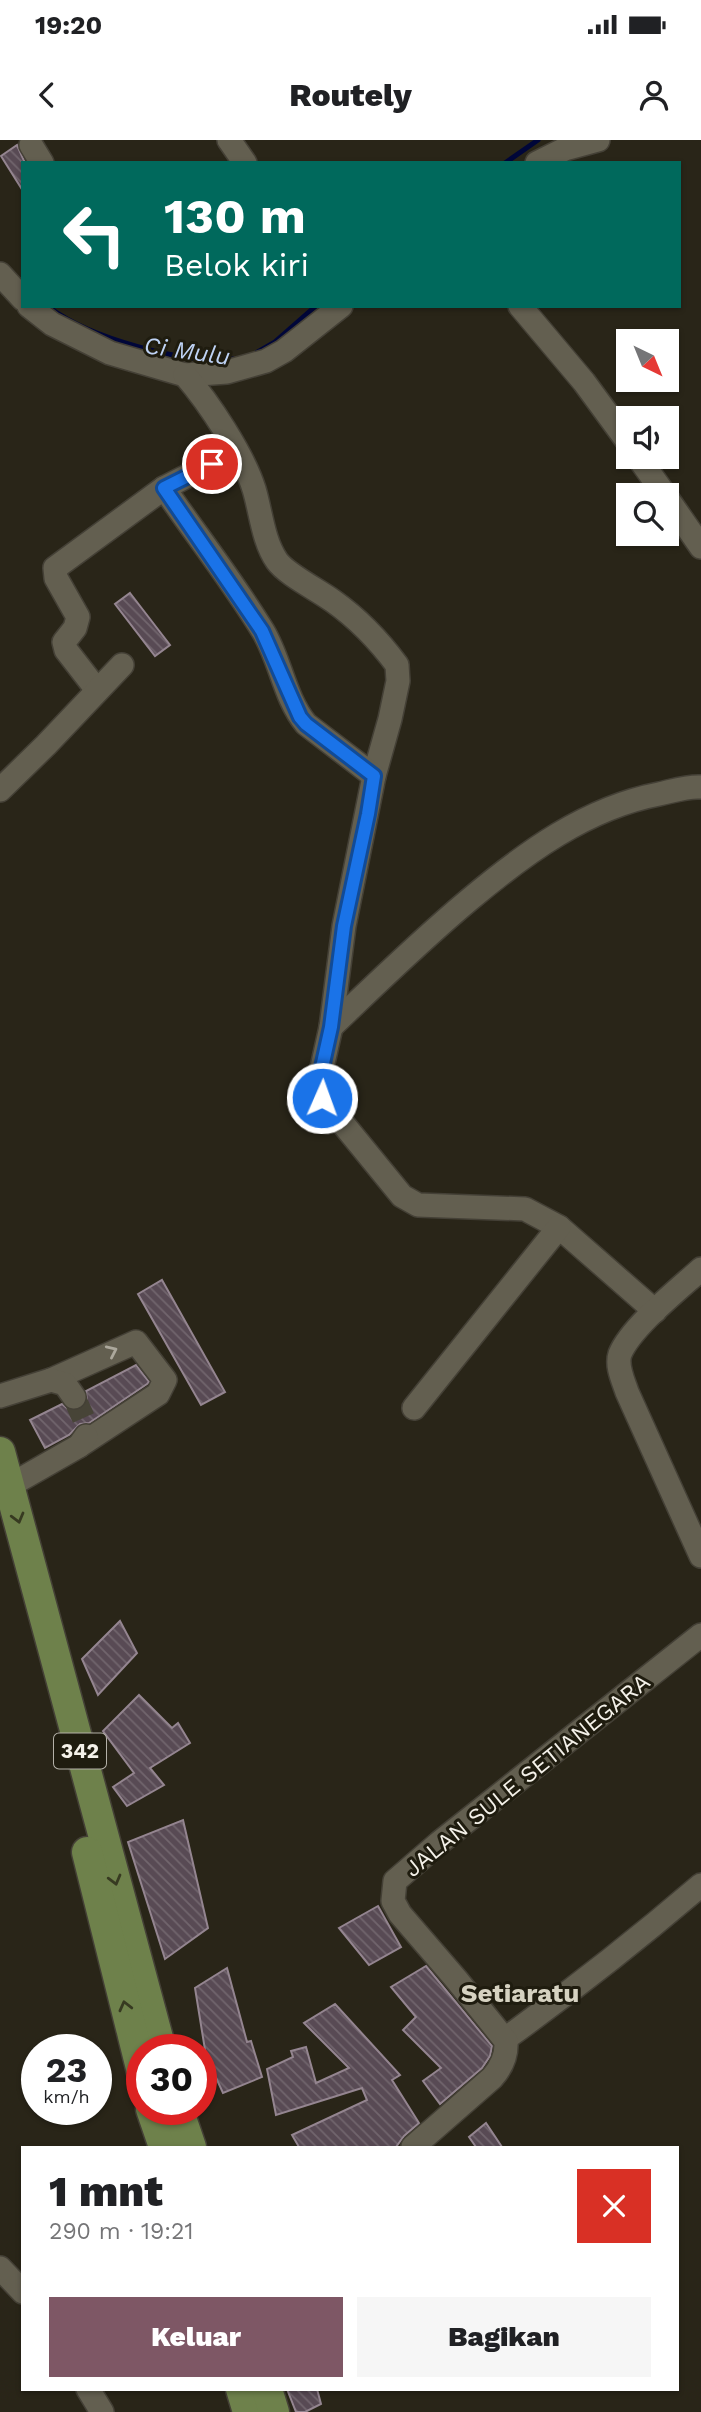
<!DOCTYPE html>
<html lang="id">
<head>
<meta charset="utf-8">
<style>
  :root { --surface:#fff; --page:#f6f6f6; --text:#202124; --muted:#757577; --accent:#7e5765 }
  body { margin:0; font-family:"Work Sans",sans-serif; background:var(--page); color:var(--text); height:100vh; display:flex; flex-direction:column; font-size:26px; white-space:nowrap }
  * { box-sizing:border-box; margin:0 }
  p { font-size:23px; color:var(--muted) }
  .icon { flex:none; width:38px; height:38px; fill:none; stroke:currentColor; stroke-width:2; stroke-linecap:round; stroke-linejoin:round }
  .map { position:relative; flex:1; overflow:hidden }
  .drawer { position:absolute; left:21px; top:2006px; width:658px; height:245px; display:flex; flex-direction:column; background:var(--surface); border-radius:0px; box-shadow:0 2px 5px #0004 }
  .drawer>* { flex:none }
  .top-card { position:absolute; left:21px; top:21px; width:660px; height:147px; border-radius:0px; box-shadow:0 2px 5px #0004; background:#00695c; color:#fff; overflow:hidden }
  .needle { width:46px; rotate:137deg }
  .tools { position:absolute; left:616px; top:189px; display:grid; gap:14px }
  .tools a { display:grid; place-items:center; width:63px; height:63px; border-radius:0px; background:var(--surface); box-shadow:0 2px 5px #0004; font-size:35px }
  .speed { position:absolute; left:21px; top:1894px; display:flex; gap:14px; font-size:35px; font-weight:700; text-align:center }
  .speed>* { display:grid; place-content:center; width:91px; height:91px; border-radius:50%; background:var(--surface); box-shadow:0 2px 5px #0004; line-height:1 }
  .speed small { font-size:18px; font-weight:400 }
  .speed .limit { border:10px solid #d22; background:#fff; color:#111 }
  .pin { position:absolute; display:grid; place-items:center; width:60px; height:60px; color:#fff; margin:-30px; border:4px solid #fff; border-radius:50%; box-shadow:0 2px 7px #0007 }
  .me { position:absolute; width:77px; margin:-38px; rotate:2deg; stroke-linejoin:round; filter:drop-shadow(0 0 5px #0008) }
  .turn { display:flex; align-items:center; gap:24px; height:147px; padding:0 28px; font-size:32px }
  .turn .icon { width:91px; height:91px; stroke-width:2.5 }
  .turn b { display:block; font-size:49px; line-height:60px }
  .round { display:grid; place-items:center; flex:none; width:74px; height:74px; border-radius:0px; background:var(--page) }
  .summary { display:flex; align-items:center; justify-content:space-between; height:119px; padding:0 28px }
  h1 { font-size:42px; font-weight:800; line-height:52px }
  .button { display:flex; gap:14px; margin-top:auto; padding:14px 28px }
  .button a { flex:1; height:80px; border-radius:0px; background:var(--accent); color:#fff; font-size:28px; font-weight:800; line-height:80px; text-align:center }
  .button a+a { background:var(--page); color:var(--text) }
  .status { display:flex; justify-content:space-between; align-items:center; height:49px; padding:0 35px; background:var(--surface); direction:ltr }
  .status svg { height:19px; fill:currentColor }
  header { display:flex; justify-content:space-between; align-items:center; height:91px; padding:0 28px; background:var(--surface); font-size:32px; font-weight:800 }
  .map>svg:first-child { display:block }
  .lines { fill:none; stroke-linecap:round; stroke-linejoin:round }
  .stream { stroke:#000639; stroke-width:5 }
  .building { fill:url(#building-back-hatch); stroke:#948590; stroke-width:2 }
  .minor-tunnel { stroke:#474437; stroke-width:23; stroke-dasharray:23 11; stroke-linecap:butt }
  .minor-casing { stroke:#444036; stroke-width:26 }
  .major-casing { stroke:#444036; stroke-width:33 }
  .minor { stroke:#635f50; stroke-width:23 }
  .major { stroke:#6e814b; stroke-width:30 }
  .oneway { stroke:#aca89c }
  .oneway2 { stroke:#373a21 }
  .route-casing { stroke:#114b97; stroke-width:18 }
  .route { stroke:#1a73e8; stroke-width:12 }
  .labels { text-anchor:middle; stroke-width:6; stroke-linejoin:round; paint-order:stroke }
  .shield { fill:#1f1c0f; stroke:#b4b1a8; stroke-width:2 }
  .shield-label { font-size:21px; font-weight:bold; fill:#f4f1e9 }
  .street-label { font-size:23px; fill:#f4f1e9; stroke:#1f1c0f }
  .water-label { font-size:24px; font-style:italic; fill:#bfd3f5; stroke:#1f1c0f }
  .quarter-label { font-size:26px; font-weight:bold; fill:#d6d2c1; stroke:#1f1c0f }
</style>
</head>
<body>
<div class="status"><b>19:20</b><svg viewBox="0 0 49 12"><path d="M0 12V9h3v3zM5 12V6h3v6zM10 12V3h3v9zM15 12V0h3v12zM26 1h20v11H26zM47 4h2v5h-2z"/></svg></div>
<header><svg class="icon" aria-label="back" viewBox="0 0 24 24"><path d="M15 5l-7 7 7 7"/></svg>Routely<svg class="icon" aria-label="person" viewBox="0 0 24 24"><circle cx="12" cy="8" r="4"/><path d="M4 21q1-7 8-7t8 7"/></svg></header>
<div class="map">
<svg width="701" height="2272" viewBox="0 0 701 2272">
  <defs>
    <pattern id="building-back-hatch" width="6" height="6" patternUnits="userSpaceOnUse" patternTransform="scale(1.75)"><rect width="6" height="6" fill="#584a54"/><path d="M-1 5l2 2M0 0l6 6M5-1l2 2" fill="none" stroke="#71656d"/></pattern>
  </defs>
  <rect width="100%" height="100%" fill="#292518"/>
  <g class="lines">
    <g class="stream">
      <path d="M505 23 538 0"/>
      <path d="M50 168C90 198 183 224 233 219"/>
      <path d="M256 213 275 202 316 166"/>
    </g>
  </g>
  <g class="building">
    <path d="M17 5 25 23H23V51L1 16Z"/>
    <path d="M130 453 170 505 155 516 115 464Z"/>
    <path d="M162 1140 225 1252 201 1265 138 1154Z"/>
    <path d="M136 1225 149 1242 147 1244 89 1283 80 1284 69 1295 45 1308 30 1280 62 1264 69 1270 81 1269 87 1262 86 1251Z"/>
    <path d="M120 1481 137 1513 98 1555 82 1519Z"/>
    <path d="M139 1555 172 1588 178 1583 190 1603 150 1628 164 1645 127 1666 113 1647 134 1633 103 1591Z"/>
    <path d="M183 1680 208 1788 165 1819 128 1702Z"/>
    <path d="M378 1766 401 1807 369 1825 339 1788Z"/>
    <path d="M426 1826 492 1906 490 1916 482 1928 440 1964 423 1941 441 1928 403 1890 416 1877 391 1847Z"/>
    <path d="M227 1828 247 1902 251 1901 262 1937 223 1953 206 1916 195 1848Z"/>
    <path d="M335 1864 400 1935 392 1940 419 1983 404 1996 396 2007H299L292 1995 367 1960 362 1948 276 1975 267 1929 293 1917 291 1911 306 1907 316 1943 349 1928 304 1883Z"/>
    <path d="M486 1983 502 2007H476L469 1997Z"/>
    <path d="M287 2249H317L321 2264 305 2272H296Z"/>
  </g>
  <g class="lines">
    <path class="minor-tunnel" d="M74 1257 87 1286"/>
    <g class="minor-casing">
      <g id="minor">
        <path d="M229 0 245 23"/>
        <path d="M31 5 42 23"/>
        <path d="M537 23 565 9 598 0"/>
        <path d="M0 134 23 159"/>
        <path d="M29 166 52 184 110 213 185 235 227 232 266 221 284 211 341 166"/>
        <path d="M520 166 584 242 628 302"/>
        <path d="M185 235C209 263 243 314 254 349 261 372 263 401 277 421 286 434 318 450 333 461 357 478 380 502 397 525L398 541 390 579 374 636 344 786 331 887 319 941 322 958 402 1056 418 1065 525 1069 559 1087 655 1171"/>
        <path d="M638 317 665 355"/>
        <path d="M164 348C197 396 233 442 263 491 281 521 284 557 306 584L374 636"/>
        <path d="M667 358 701 407"/>
        <path d="M97 550 66 510 64 502 75 488 78 477 56 438 55 428 164 348 236 311"/>
        <path d="M0 650 46 605 122 525"/>
        <path d="M331 887C377 843 421 800 469 760 525 713 586 668 659 654 673 651 687 646 701 647"/>
        <path d="M701 1129C679 1149 631 1187 620 1214 616 1226 623 1240 627 1252L701 1416"/>
        <path d="M51 1240 136 1202 165 1240 158 1254 79 1306"/>
        <path d="M0 1256 51 1240 65 1244 74 1257"/>
        <path d="M414 1268 559 1087"/>
        <path d="M9 1346 79 1306 86 1296"/>
        <path d="M505 1899C573 1850 638 1799 701 1745"/>
        <path d="M413 2007 492 1938C502 1927 507 1916 506 1901L456 1839 400 1774 393 1761 395 1741 439 1703 701 1495"/>
        <path d="M0 2128 23 2152"/>
        <path d="M88 2249 102 2272"/>
      </g>
    </g>
    <g class="major-casing">
      <g id="major">
        <path d="M0 1312 161 1909"/>
        <path d="M87 1712 142 1932"/>
        <path d="M151 1969 164 2007"/>
        <path d="M178 1969 191 2007"/>
        <path d="M241 2249 248 2272"/>
        <path d="M267 2249 274 2272"/>
      </g>
    </g>
    <use href="#minor" class="minor"/>
    <use href="#major" class="major"/>
  </g>
  <defs><path id="oneway-chevron" d="M-2-3.5L2.5 0L-2 3.5" fill="none" stroke-width="1.6" stroke-linecap="round" stroke-linejoin="round" transform="scale(1.75)"/></defs>
  <use class="oneway" href="#oneway-chevron" transform="translate(112 1211) rotate(-25)"/>
  <g class="oneway2">
    <use href="#oneway-chevron" transform="translate(18 1378) rotate(75)"/>
    <use href="#oneway-chevron" transform="translate(115 1740) rotate(75)"/>
    <use href="#oneway-chevron" transform="translate(125 1866) rotate(-104)"/>
  </g>
  <g class="lines">
    <g class="route-casing">
      <path id="route" d="M212 324 164 348 262 491 300 577 306 584 374 636 368 674 344 786 331 887 319 941 322 958"/>
    </g>
    <use href="#route" class="route"/>
  </g>
  <g class="labels">
    <rect class="shield" x="54" y="1593.5" width="52" height="35" rx="5"/>
    <g class="shield-label">
      <text x="80" y="1618">342</text>
    </g>
    <g class="street-label">
      <text transform="translate(527 1635) rotate(-39)" y="8">JALAN SULE SETIANEGARA</text>
    </g>
    <g class="water-label">
      <text transform="translate(187 211) rotate(8)" y="8">Ci Mulu</text>
    </g>
    <g class="quarter-label">
      <text x="520" y="1862">Setiaratu</text>
    </g>
  </g>
</svg>
<div class="tools">
<a><svg class="needle" viewBox="-14 -14 28 28"><path d="M0-13l5 13h-10z" fill="#e53935"/><path d="M0 13l5-13h-10z" fill="#757577"/></svg></a>
<a><svg class="icon" aria-label="sound" viewBox="0 0 24 24"><path d="M4 9h4l5-4v14l-5-4H4zM17 9q2 3 0 6"/></svg></a>
<a><svg class="icon" aria-label="search" viewBox="0 0 24 24"><circle cx="10" cy="10" r="6"/><path d="M15 15l6 6"/></svg></a>
</div>
<div class="speed"><div>23<small>km/h</small></div><div class="limit">30</div></div>
<div class="pin" style="left:212px;top:324px;background:#d93025"><svg class="icon" aria-label="arrive" viewBox="0 0 24 24"><path d="M6 21V4h12l-3 4 3 4H6"/></svg></div>
<svg class="me" style="left:322px;top:958px" viewBox="-20 -20 40 40"><circle r="17" fill="#1a73e8" stroke="#fff" stroke-width="3"/><path d="M0-11L8 9 0 5-8 9z" fill="#fff"/></svg>
<div class="top-card">
<div class="turn"><svg class="icon" aria-label="left" viewBox="0 0 24 24"><path d="M17 20v-9H6M10 6l-5 5 5 5"/></svg><div><b>130 m</b>Belok kiri</div></div>
</div>
<section class="drawer">
<div class="summary"><div><h1>1 mnt</h1><p>290 m · 19:21</p></div><a class="round" style="background:#d93025;color:#fff"><svg class="icon" aria-label="close" viewBox="0 0 24 24"><path d="M6 6l12 12M18 6L6 18"/></svg></a></div>
<div class="button"><a>Keluar</a><a>Bagikan</a></div>
</section>
</div>
</body>
</html>
